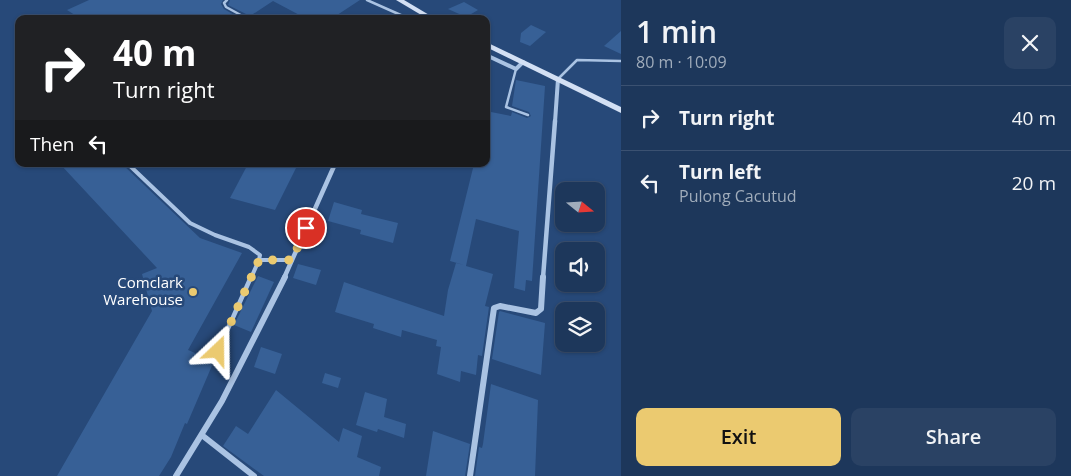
<!DOCTYPE html>
<html lang="en">
<head>
<meta charset="utf-8">
<style>
  :root { --surface:#1d375b; --page:#2a4264; --text:#f1f3f6; --muted:#a0acbb; --line:#3b5171; --accent:#ebca70 }
  body { margin:0; font-family:"Open Sans",sans-serif; background:var(--page); color:var(--text); height:100vh; display:flex; flex-direction:column; font-size:19px; white-space:nowrap }
  * { box-sizing:border-box; margin:0 }
  p { font-size:16px; color:var(--muted) }
  .icon { flex:none; width:28px; height:28px; fill:none; stroke:currentColor; stroke-width:2; stroke-linecap:round; stroke-linejoin:round }
  .map { position:relative; flex:1; overflow:hidden }
  .drawer { display:flex; flex-direction:column; background:var(--surface); width:450px }
  .drawer>* { flex:none }
  .hud { position:absolute; left:15px; top:15px; width:475px; height:152px; border-radius:10px; box-shadow:0 1px 4px #0004,0 0 0 1px var(--line); background:#202124; color:#fff; overflow:hidden }
  .needle { width:32px; rotate:108deg }
  .buttons { position:absolute; left:555px; top:182px; display:grid; gap:10px }
  .buttons a { display:grid; place-items:center; width:50px; height:50px; border-radius:10px; background:var(--surface); box-shadow:0 1px 4px #0004,0 0 0 1px var(--line); font-size:25px }
  .pin { position:absolute; display:grid; place-items:center; width:42px; height:42px; color:#fff; margin:-21px; border:2px solid #fff; border-radius:50%; box-shadow:0 1px 5px #0007 }
  .me { position:absolute; width:55px; margin:-28px; rotate:23deg; stroke-linejoin:round; filter:drop-shadow(0 0 4px #0008) }
  .turn { display:flex; align-items:center; gap:18px; height:105px; padding:0 15px; font-size:22px }
  .turn .icon { width:65px; height:65px; stroke-width:2.5 }
  .turn b { display:block; font-size:35px; line-height:42px }
  .then { display:flex; align-items:center; height:48px; padding:0 15px; background:#0003; gap:10px; font-size:19px }
  .round { display:grid; place-items:center; flex:none; width:52px; height:52px; border-radius:10px; background:var(--page) }
  .head { display:flex; align-items:center; justify-content:space-between; height:85px; padding:0 15px }
  h1 { font-size:30px; font-weight:600; line-height:38px }
  .cta { display:flex; gap:10px; margin-top:auto; padding:10px 15px }
  .cta a { flex:1; height:58px; border-radius:10px; background:var(--accent); color:#111; font-size:20px; font-weight:600; line-height:58px; text-align:center }
  .cta a+a { background:var(--page); color:var(--text) }
  ul { padding:0; list-style:none }
  li { display:flex; align-items:center; gap:15px; height:65px; padding:0 15px; border-top:1px solid var(--line) }
  li div { flex:1 }
  li b { display:block; font-size:19px }
  li em { font-style:normal }
  main { display:flex; flex:1; min-height:0 }
  .map>svg:first-child { display:block }
  .building { fill:#376096 }
  .lines { fill:none; stroke-linecap:round; stroke-linejoin:round }
  .lane-far2 { stroke:#aac3e3; stroke-width:2.5 }
  .lane-far1 { stroke:#aac3e3; stroke-width:4 }
  .lane { stroke:#aac3e3; stroke-width:4.5 }
  .street-far2 { stroke:#aac3e3; stroke-width:4 }
  .street-far1 { stroke:#aac3e3; stroke-width:4.5 }
  .street { stroke:#aac3e3; stroke-width:6 }
  .secondary { fill:#d3e0f4; fill-rule:evenodd }
  .route { stroke:#ebca70; stroke-width:9; stroke-dasharray:0 16.2 }
  .poi-dot { fill:#ebca70; stroke:#274979; stroke-width:2 }
  .labels { text-anchor:middle; stroke-width:5; stroke-linejoin:round; paint-order:stroke }
  .poi-label { font-size:15px; fill:#fff; stroke:#274979; text-anchor:end }
</style>
</head>
<body>
<main>
<div class="map">
<svg width="621" height="476" viewBox="0 0 621 476">
  <rect width="100%" height="100%" fill="#274979"/>
  <g class="building">
    <path d="M89 0H223L221 4 224 9 241 19H81L67 10Z"/>
    <path d="M230 0H360L331 19H307L273 1 250 16 228 5Z"/>
    <path d="M464 2 478 10 466 17 448 9Z"/>
    <path d="M531 25 546 32 530 46 520 42 521 33Z"/>
    <path d="M621 31V54L604 46Z"/>
    <path d="M516 80 545 86 532 281 526 280 525 291 514 288 519 231 476 219 466 266 493 274 485 306 489 307 482 356 478 355 476 375 461 371 460 382 437 374 441 347 436 346 437 340 402 330 401 337 373 328 374 324 335 312 344 282 444 316 448 290 456 263 464 265 450 261 474 164H486V111L511 116 512 112 527 118 531 116 529 112 512 106Z"/>
    <path d="M60 164H122L200 238 242 253 188 350 214 361 187 424 185 423 171 457 159 476H57L152 311 142 274 157 268Z"/>
    <path d="M248 164H298L275 210 230 198Z"/>
    <path d="M334 202 362 210 361 214 398 223 393 243 360 234 361 230 328 221Z"/>
    <path d="M298 264 321 270 316 285 293 278Z"/>
    <path d="M258 276 274 282 251 332 234 325Z"/>
    <path d="M500 311 545 323 541 375 492 359 499 312Z"/>
    <path d="M261 347 282 354 275 374 254 367Z"/>
    <path d="M325 373 341 378 338 388 322 383Z"/>
    <path d="M491 384 538 400 535 476H475L479 447 482 448 483 444Z"/>
    <path d="M276 390 339 442 343 428 362 436 357 457 381 467 379 476H264L223 446 236 426 248 434Z"/>
    <path d="M365 392 387 399 384 417 406 424 404 438 378 429 377 432 356 425Z"/>
    <path d="M433 431 470 444 465 476H426Z"/>
  </g>
  <g class="lines">
    <g class="lane-far2">
      <path d="M227 0 224 3 226 7 248 19"/>
      <path d="M367 0 403 16"/>
      <path d="M516 69 506 107 528 115"/>
      <path d="M558 79 577 60 621 61"/>
    </g>
    <g class="lane-far1">
      <path d="M128 164 190 223 215 235 249 247 260 255 259 260"/>
      <path d="M251 278 259 260H292"/>
    </g>
    <path class="lane" d="M218 351 251 277"/>
    <g class="street-far2">
      <path d="M402 19 403 16 408 19"/>
      <path d="M486 55 516 69 523 62"/>
      <path d="M555 122 558 79"/>
    </g>
    <g class="street-far1">
      <path d="M284 278 335 164"/>
      <path d="M543 278 555 121"/>
    </g>
    <g class="street">
      <path d="M203 436 254 476"/>
      <path d="M176 476 222 401 285 277"/>
      <path d="M470 476 494 308 500 306 536 313 541 309 543 277"/>
    </g>
    <g class="secondary">
      <path d="M396 0H404L436 19H428Z"/>
      <path d="M486 42 621 107V113L486 47Z"/>
    </g>
  </g>
  <g class="lines">
    <path class="route" d="M218 351 259 260H292L306 228"/>
  </g>
  <circle class="poi-dot" cx="193" cy="292" r="5"/>
  <g class="labels">
    <g class="poi-label">
      <text x="183" y="288">Comclark<tspan x="183" dy="17">Warehouse</tspan></text>
    </g>
  </g>
</svg>
<div class="buttons">
<a><svg class="needle" viewBox="-14 -14 28 28"><path d="M0-13l5 13h-10z" fill="#e53935"/><path d="M0 13l5-13h-10z" fill="#a0acbb"/></svg></a>
<a><svg class="icon" aria-label="sound" viewBox="0 0 24 24"><path d="M4 9h4l5-4v14l-5-4H4zM17 9q2 3 0 6"/></svg></a>
<a><svg class="icon" aria-label="layers" viewBox="0 0 24 24"><path d="M12 4l9 5-9 5-9-5zM3 14l9 5 9-5"/></svg></a>
</div>
<div class="pin" style="left:306px;top:228px;background:#d93025"><svg class="icon" aria-label="arrive" viewBox="0 0 24 24"><path d="M6 21V4h12l-3 4 3 4H6"/></svg></div>
<svg class="me" style="left:218px;top:351px" viewBox="-20 -20 40 40"><path d="M0-17L14 15 0 8-14 15z" fill="#ebca70" stroke="#fff" stroke-width="4"/></svg>
<div class="hud">
<div class="turn"><svg class="icon" aria-label="right" viewBox="0 0 24 24"><path d="M7 20v-9h11M14 6l5 5-5 5"/></svg><div><b>40 m</b>Turn right</div></div>
<div class="then">Then<svg class="icon" aria-label="left" viewBox="0 0 24 24"><path d="M17 20v-9H6M10 6l-5 5 5 5"/></svg></div>
</div>
</div>
<section class="drawer">
<div class="head"><div><h1>1 min</h1><p>80 m · 10:09</p></div><a class="round"><svg class="icon" aria-label="close" viewBox="0 0 24 24"><path d="M6 6l12 12M18 6L6 18"/></svg></a></div>
<ul>
<li><svg class="icon" aria-label="right" viewBox="0 0 24 24"><path d="M7 20v-9h11M14 6l5 5-5 5"/></svg><div><b>Turn right</b></div><em>40 m</em></li>
<li><svg class="icon" aria-label="left" viewBox="0 0 24 24"><path d="M17 20v-9H6M10 6l-5 5 5 5"/></svg><div><b>Turn left</b><p>Pulong Cacutud</p></div><em>20 m</em></li>
</ul>
<div class="cta"><a>Exit</a><a>Share</a></div>
</section>
</main>
</body>
</html>
